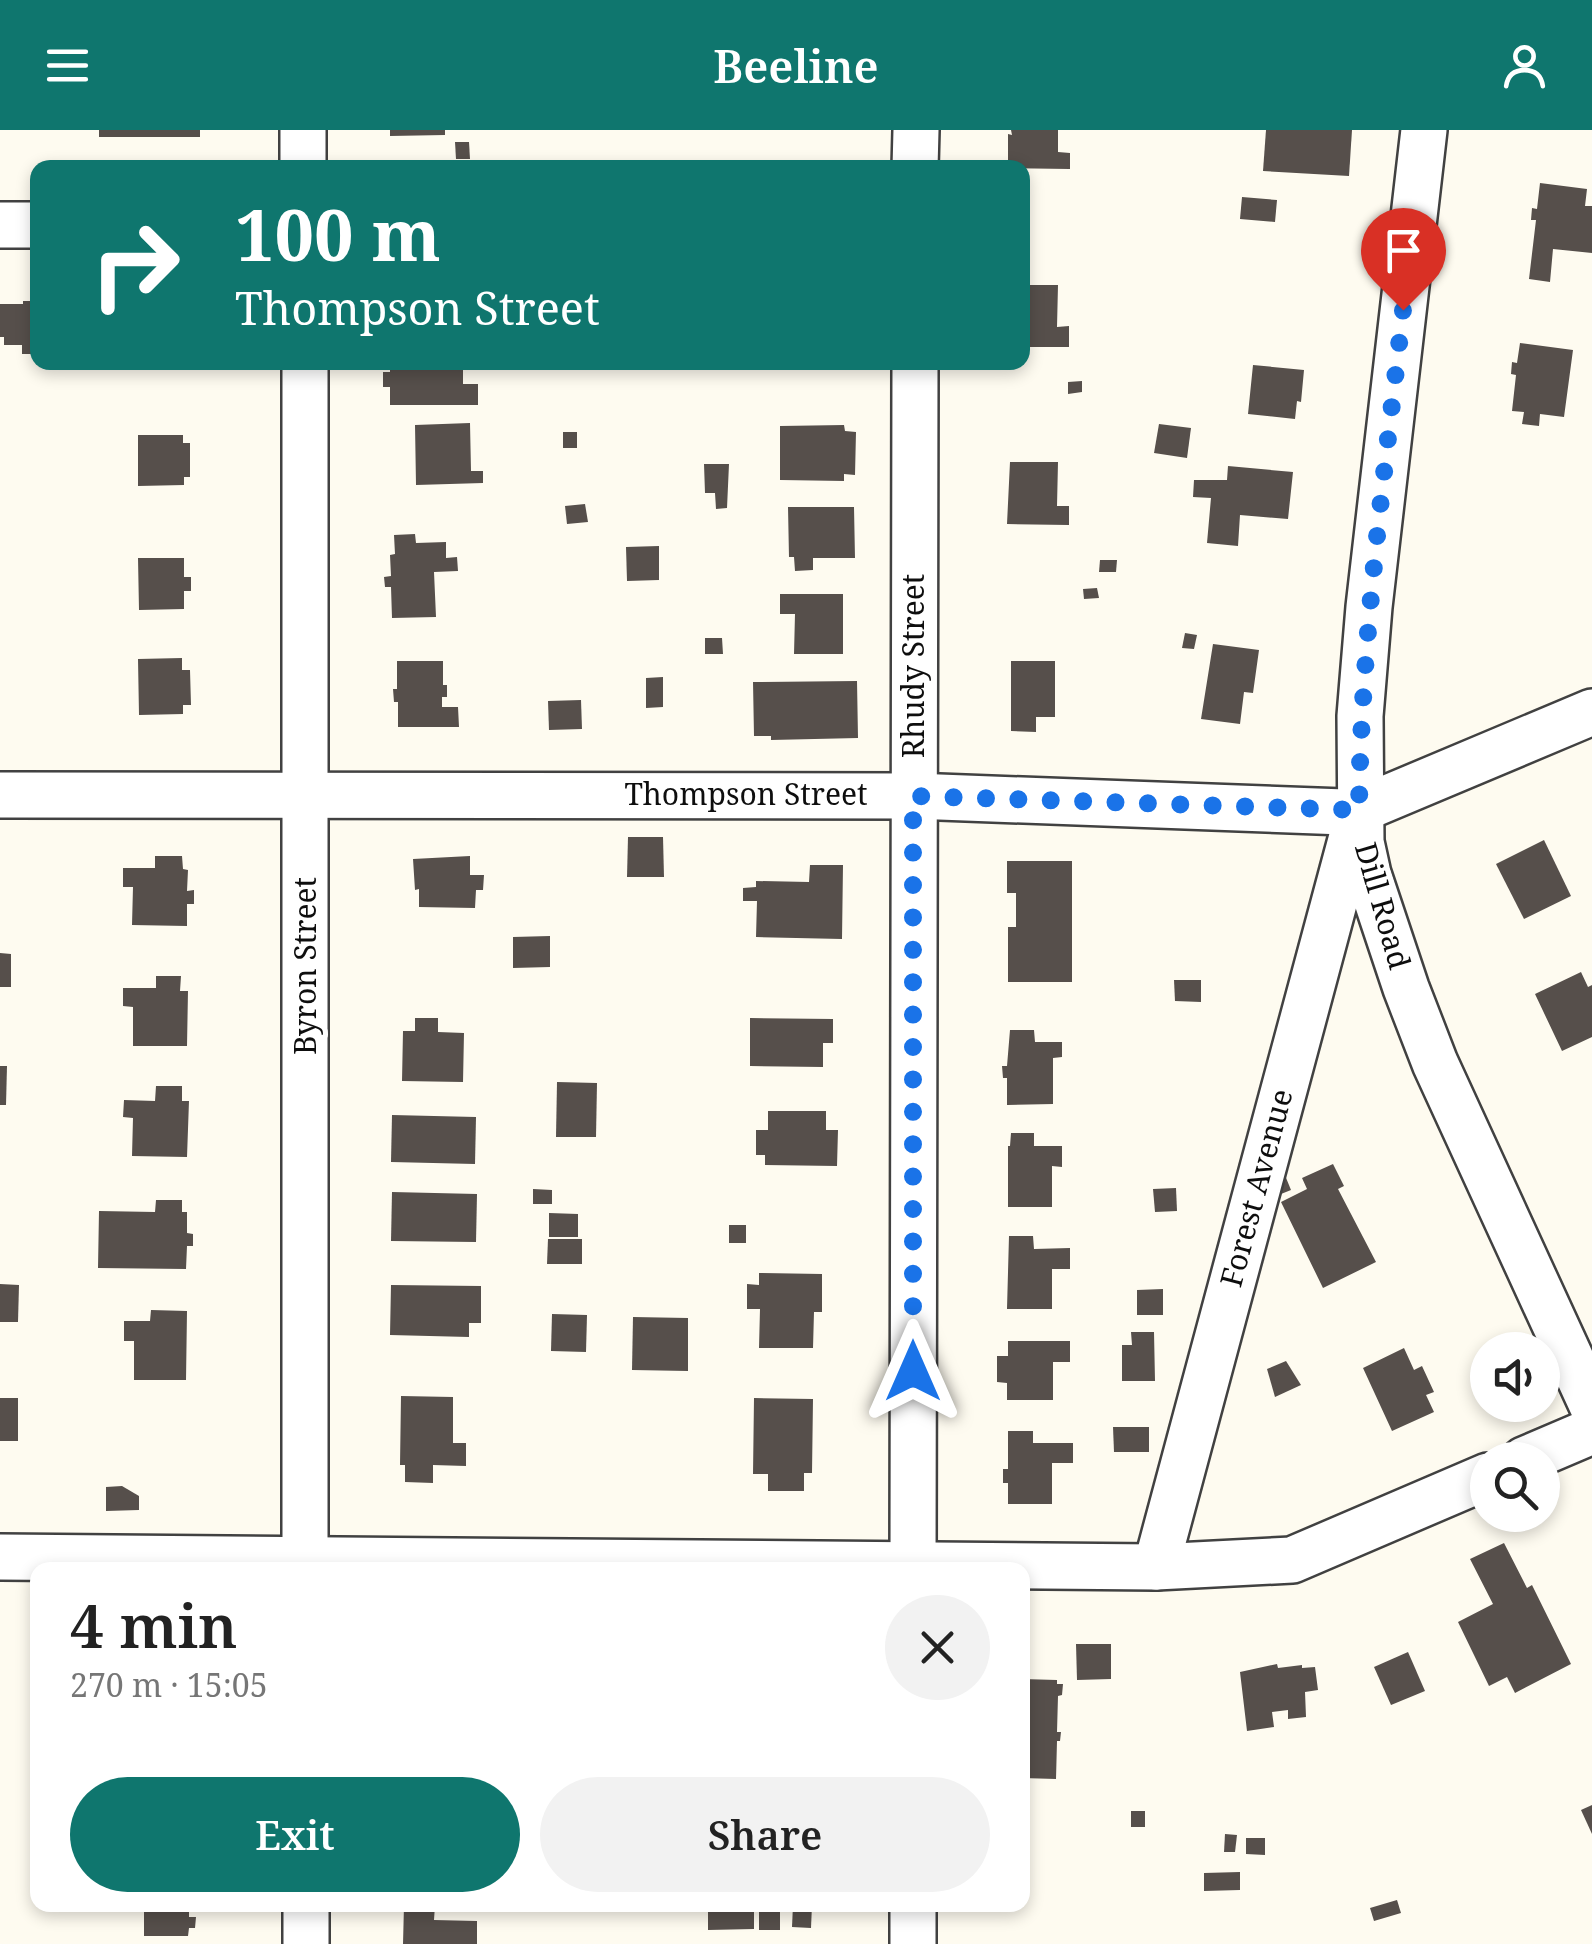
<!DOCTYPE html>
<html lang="en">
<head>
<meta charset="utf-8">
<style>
  :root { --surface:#fff; --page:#f2f2f2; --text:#222; --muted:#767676; --accent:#0f766e }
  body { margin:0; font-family:"Noto Serif",serif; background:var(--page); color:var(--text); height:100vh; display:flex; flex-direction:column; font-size:38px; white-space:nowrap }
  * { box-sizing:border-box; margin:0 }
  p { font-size:32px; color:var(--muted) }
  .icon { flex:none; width:55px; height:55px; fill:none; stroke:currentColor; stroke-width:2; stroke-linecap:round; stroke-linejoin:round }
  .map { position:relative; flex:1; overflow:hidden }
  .details { position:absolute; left:30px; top:1432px; width:1000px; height:350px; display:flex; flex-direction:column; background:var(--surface); border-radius:20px; box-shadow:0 5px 15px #0003 }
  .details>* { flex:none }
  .top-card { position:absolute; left:30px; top:30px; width:1000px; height:210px; border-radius:20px; box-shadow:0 5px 15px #0003; background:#0f766e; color:#fff; overflow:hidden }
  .fabs { position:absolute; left:1470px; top:1202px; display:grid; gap:20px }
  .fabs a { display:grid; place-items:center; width:90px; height:90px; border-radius:50%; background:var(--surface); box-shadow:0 5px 15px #0003; font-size:50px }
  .pin { position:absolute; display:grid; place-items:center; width:85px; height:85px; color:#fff; margin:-102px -42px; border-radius:50% 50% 50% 0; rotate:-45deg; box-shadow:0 0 10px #0007 }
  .pin .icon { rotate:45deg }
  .me { position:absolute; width:110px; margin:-55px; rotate:0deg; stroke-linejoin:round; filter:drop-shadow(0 0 8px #0008) }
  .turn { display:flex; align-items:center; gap:35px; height:210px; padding:0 40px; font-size:45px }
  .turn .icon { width:130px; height:130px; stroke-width:2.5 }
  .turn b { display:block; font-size:70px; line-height:85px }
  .round { display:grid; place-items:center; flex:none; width:105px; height:105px; border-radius:52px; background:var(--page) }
  .overview { display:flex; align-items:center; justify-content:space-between; height:170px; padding:0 40px }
  h1 { font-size:60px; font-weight:600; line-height:75px }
  .action { display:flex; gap:20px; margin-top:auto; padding:20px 40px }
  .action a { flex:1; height:115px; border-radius:60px; background:var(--accent); color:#fff; font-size:40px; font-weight:600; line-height:115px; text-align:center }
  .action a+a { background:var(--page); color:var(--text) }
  header { display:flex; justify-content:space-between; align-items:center; height:130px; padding:0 40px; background:var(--accent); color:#fff; font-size:45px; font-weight:600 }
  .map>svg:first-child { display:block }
  .building { fill:#564f4b }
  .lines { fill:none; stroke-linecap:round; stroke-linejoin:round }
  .minor-casing { stroke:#414141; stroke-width:50 }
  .minor { stroke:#fff; stroke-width:45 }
  .route { stroke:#1a73e8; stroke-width:18; stroke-dasharray:0 32.4 }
  .labels { text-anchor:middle; stroke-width:10; stroke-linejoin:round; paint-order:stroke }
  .street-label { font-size:30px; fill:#0e0e0e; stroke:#fff }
</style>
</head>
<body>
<header><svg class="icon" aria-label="menu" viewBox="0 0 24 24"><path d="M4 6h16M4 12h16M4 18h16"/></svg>Beeline<svg class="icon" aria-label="person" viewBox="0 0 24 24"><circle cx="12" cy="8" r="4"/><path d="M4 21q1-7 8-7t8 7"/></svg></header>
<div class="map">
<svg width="1592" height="1814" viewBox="0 0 1592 1814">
  <rect width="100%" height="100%" fill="#fefbf0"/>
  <g class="building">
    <rect x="99" y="0" width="101" height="7"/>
    <path d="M390 0H445V5L390 6Z"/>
    <path d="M1011 0H1058V22L1070 23V39L1008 38V4L1012 5Z"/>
    <path d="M1266 0H1352L1349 46 1263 41Z"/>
    <path d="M455 12H469L470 29H456Z"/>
    <rect x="780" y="34" width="76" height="4"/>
    <path d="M1540 53 1587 59 1585 76H1592V123L1553 119 1550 152 1529 149 1536 90H1531L1532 78 1537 79Z"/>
    <path d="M1242 67 1277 70 1275 92 1240 89Z"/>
    <path d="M1022 155H1058L1057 197 1069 196V217H1022Z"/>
    <path d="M23 171H38V224H22V215H4V207H0V174H23Z"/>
    <path d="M1520 213 1573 220 1564 287 1540 284 1539 296 1522 294 1524 282 1512 281 1516 245 1511 244 1512 232 1517 233Z"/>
    <path d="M390 232 463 235V254H478V275H390V257H383V242H390Z"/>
    <path d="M1253 235 1304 240 1301 272 1297 271 1295 289 1248 284Z"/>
    <path d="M1082 251V262L1068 264V252Z"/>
    <path d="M470 293 471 341H483V353L416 355 415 295Z"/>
    <path d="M1159 294 1191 298 1187 328 1154 323Z"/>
    <path d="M844 295 845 301 856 302 855 345 844 344V351L780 350V296Z"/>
    <rect x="563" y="302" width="14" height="16"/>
    <path d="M138 305H183V313H190V347H184V355L138 356Z"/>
    <path d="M1010 332H1058L1057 376H1069V395L1007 394Z"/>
    <path d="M704 334H729L727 378 716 379 715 363H705Z"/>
    <path d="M1228 336 1293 342 1288 389 1240 385 1238 416 1207 413 1211 368 1193 367 1194 350H1227Z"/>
    <path d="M585 374 588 392 567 394 565 376Z"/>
    <path d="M788 377H854L855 428H813V440L795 441 794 427H789Z"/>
    <path d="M415 404 416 413 446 412V428L457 427 458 441 434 442 436 487 392 488 391 457H385L384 447 391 446 390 425 395 424 394 405Z"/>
    <path d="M659 416V450L627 451 626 417Z"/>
    <path d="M138 428H184V447H191V461H184V479L139 480Z"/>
    <path d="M1100 430H1117L1116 442H1099Z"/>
    <path d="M1097 458 1099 468 1084 469 1083 459Z"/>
    <path d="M780 464H843V524H794L795 484H780Z"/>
    <path d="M1185 503 1197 505 1194 519 1182 518Z"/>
    <path d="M705 508H722L723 524H705Z"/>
    <path d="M1213 514 1259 520 1253 563 1244 562 1240 594 1201 589Z"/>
    <path d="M182 528V540H190L191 575H183V584L139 585 138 529Z"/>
    <path d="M397 531H443V555H447V567H442V577H458L459 597H398V572H394L393 559H397Z"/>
    <path d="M1011 531H1055V587H1036V602L1011 601Z"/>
    <path d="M663 547V577L646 578V548Z"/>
    <path d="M857 551 858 608 771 610V606H754L753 552Z"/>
    <path d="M581 570 582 599 549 600 548 571Z"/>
    <path d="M628 707H663L664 747H627Z"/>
    <path d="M1544 710 1571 766 1524 789 1496 734Z"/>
    <path d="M155 726H182L183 739 188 740 187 761 194 760V774H187V796L132 795 133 757H123V738H155Z"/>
    <path d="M470 726V745H484L483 760H476L475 778 419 777V759L415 760 413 729Z"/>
    <path d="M1007 731H1072V852H1008V797H1016V763H1007Z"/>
    <path d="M810 735H843L842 809 756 807 757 771H743V758L756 757V751L809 752Z"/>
    <path d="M550 806V837L513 838V807Z"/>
    <path d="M0 823 11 824V857H0Z"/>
    <path d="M1581 842 1588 857 1592 855V907L1562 921 1535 864Z"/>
    <path d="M156 846H181L180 861H188L187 916H133V877L123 876V858H156Z"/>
    <path d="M1174 850H1201V872L1175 871Z"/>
    <path d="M415 888H438V902L464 903 463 952 402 951 403 901H415Z"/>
    <path d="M750 888 833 889V913H823V937L750 936Z"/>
    <path d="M1010 900H1034L1035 912H1062V927L1053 928V974L1007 975V948H1003L1002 936H1007Z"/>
    <path d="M0 936H7L6 975H0Z"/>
    <path d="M557 952 597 953 596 1007H556Z"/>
    <path d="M156 956H182V971H189L187 1027 132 1026 133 988 123 987 124 970 155 971Z"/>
    <path d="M768 981H826V1000H838L837 1036 765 1035V1025H756V1000H768Z"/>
    <path d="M392 985 476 987 475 1034 391 1032Z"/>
    <path d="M1011 1003H1034V1016H1062V1037L1052 1036V1077H1008V1016H1010Z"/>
    <path d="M1333 1034 1344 1056 1338 1059 1376 1132 1323 1158 1281 1072 1307 1059 1302 1048Z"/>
    <path d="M1282 1038 1291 1060 1281 1064 1271 1042Z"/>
    <path d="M1176 1058 1177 1081 1155 1082 1153 1059Z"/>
    <path d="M533 1059 552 1060V1074H533Z"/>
    <path d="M392 1062 477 1064 476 1112 391 1111Z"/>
    <path d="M156 1070H182V1082H187V1103L193 1104V1116H187L186 1139 98 1138 99 1081 155 1082Z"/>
    <path d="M549 1083 578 1084V1107H549Z"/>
    <rect x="729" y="1095" width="17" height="18"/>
    <path d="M1009 1106H1033L1034 1119 1070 1118V1139H1052V1179H1007Z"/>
    <path d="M548 1109H582V1134H547Z"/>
    <path d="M759 1143 822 1144V1182H814L813 1218H759L760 1179H747V1154L759 1155Z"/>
    <path d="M0 1154 19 1155 18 1192H0Z"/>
    <path d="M391 1155 481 1156V1193H469V1207L390 1205Z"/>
    <path d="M1163 1159V1185H1137V1160Z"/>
    <path d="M151 1180 187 1181 186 1250H134V1211H124V1191H150Z"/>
    <path d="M552 1184 587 1185 586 1222 551 1221Z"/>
    <path d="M633 1187 688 1188V1241L632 1240Z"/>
    <path d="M1131 1202H1154L1155 1251H1122V1215H1132Z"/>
    <path d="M1008 1211H1070V1232H1053V1270H1007V1253L997 1252V1226H1008Z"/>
    <path d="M1404 1218 1414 1240 1422 1236 1434 1262 1426 1265 1434 1282 1392 1301 1363 1238Z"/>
    <path d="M1286 1231 1301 1255 1275 1267 1267 1239Z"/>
    <path d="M401 1266 453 1267V1313H466V1336L433 1335V1353L405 1352V1335H400Z"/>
    <rect x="0" y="1268" width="18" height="43"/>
    <path d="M754 1268 813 1269 812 1343H804V1361H768V1344H753Z"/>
    <path d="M1113 1297H1149V1322H1114Z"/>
    <path d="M1008 1301H1033V1313H1073V1333H1052V1374H1008V1353H1003V1339H1008Z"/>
    <path d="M122 1356 139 1366V1380L106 1381V1357Z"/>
    <path d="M1504 1413 1527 1458 1532 1455 1571 1534 1515 1563 1507 1547 1489 1556 1458 1492 1493 1474 1470 1429Z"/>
    <path d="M1076 1514H1111V1549L1077 1550Z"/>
    <path d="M1408 1522 1425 1561 1391 1575 1374 1537Z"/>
    <path d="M1277 1534 1278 1538 1302 1535V1538L1315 1537 1318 1560 1305 1562 1306 1587 1288 1589V1580L1272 1582 1274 1597 1247 1601 1240 1542Z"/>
    <path d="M1022 1549 1057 1550V1554H1063L1062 1565 1058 1566 1057 1602H1061L1060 1611H1057L1056 1649 1022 1648Z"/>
    <path d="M1592 1675V1704L1581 1680Z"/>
    <rect x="1131" y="1681" width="14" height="16"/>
    <path d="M1225 1704 1237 1705 1235 1722H1224Z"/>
    <path d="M1246 1708H1265V1725L1246 1724Z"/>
    <path d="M1240 1742V1760L1204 1761V1743Z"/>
    <path d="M1397 1770 1401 1783 1374 1791 1370 1778Z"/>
    <path d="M144 1775H189V1787H196L195 1798H189L188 1806H144Z"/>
    <path d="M404 1775H435L434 1790 477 1791V1814H403Z"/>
    <path d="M708 1775H754V1799L708 1800Z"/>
    <rect x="759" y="1775" width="21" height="25"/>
    <path d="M793 1775H812L811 1798 792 1797Z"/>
  </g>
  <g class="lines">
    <g class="minor-casing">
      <g id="minor">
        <path d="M303 0V38"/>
        <path d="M1424 0 1369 477 1360 586 1361 712 1368 744 1406 858 1435 933 1592 1275"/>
        <path d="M915 38 916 0"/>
        <path d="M0 95H38"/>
        <path d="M305 232V1440"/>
        <path d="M0 665 913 666 1344 682 1359 680 1592 582"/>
        <path d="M1524 1330 1592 1301"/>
        <path d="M0 1427 1156 1437 1292 1430 1488 1346"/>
        <path d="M1156 1437 1355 695"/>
        <path d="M913 1440 915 232"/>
        <path d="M306 1775V1814"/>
        <path d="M913 1814V1775"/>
      </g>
    </g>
    <use href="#minor" class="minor"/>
  </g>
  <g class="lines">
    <path class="route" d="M913 1241V666L1359 680C1361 512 1384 347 1403 180"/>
  </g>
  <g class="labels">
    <g class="street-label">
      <text transform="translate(914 536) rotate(-90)" y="10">Rhudy Street</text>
      <text x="746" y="675">Thompson Street</text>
      <text transform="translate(1382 776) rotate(74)" y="10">Dill Road</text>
      <text transform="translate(306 836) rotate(-90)" y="10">Byron Street</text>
      <text transform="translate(1257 1058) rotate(-75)" y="10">Forest Avenue</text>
    </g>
  </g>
</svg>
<div class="fabs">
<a><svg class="icon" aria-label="sound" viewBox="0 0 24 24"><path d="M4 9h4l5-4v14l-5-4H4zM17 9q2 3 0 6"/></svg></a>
<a><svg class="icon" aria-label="search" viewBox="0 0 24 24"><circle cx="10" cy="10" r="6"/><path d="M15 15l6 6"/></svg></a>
</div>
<div class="pin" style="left:1403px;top:180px;background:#d93025"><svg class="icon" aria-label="arrive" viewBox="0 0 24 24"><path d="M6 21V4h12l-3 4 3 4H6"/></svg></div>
<svg class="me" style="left:913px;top:1241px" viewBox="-20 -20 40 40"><path d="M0-17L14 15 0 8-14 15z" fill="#1a73e8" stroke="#fff" stroke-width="4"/></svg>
<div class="top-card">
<div class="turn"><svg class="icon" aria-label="right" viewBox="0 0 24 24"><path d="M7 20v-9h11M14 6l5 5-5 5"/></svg><div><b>100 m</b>Thompson Street</div></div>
</div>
<section class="details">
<div class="overview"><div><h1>4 min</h1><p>270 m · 15:05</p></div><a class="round"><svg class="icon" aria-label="close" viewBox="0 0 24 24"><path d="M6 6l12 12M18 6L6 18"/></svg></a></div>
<div class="action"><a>Exit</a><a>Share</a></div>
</section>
</div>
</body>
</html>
